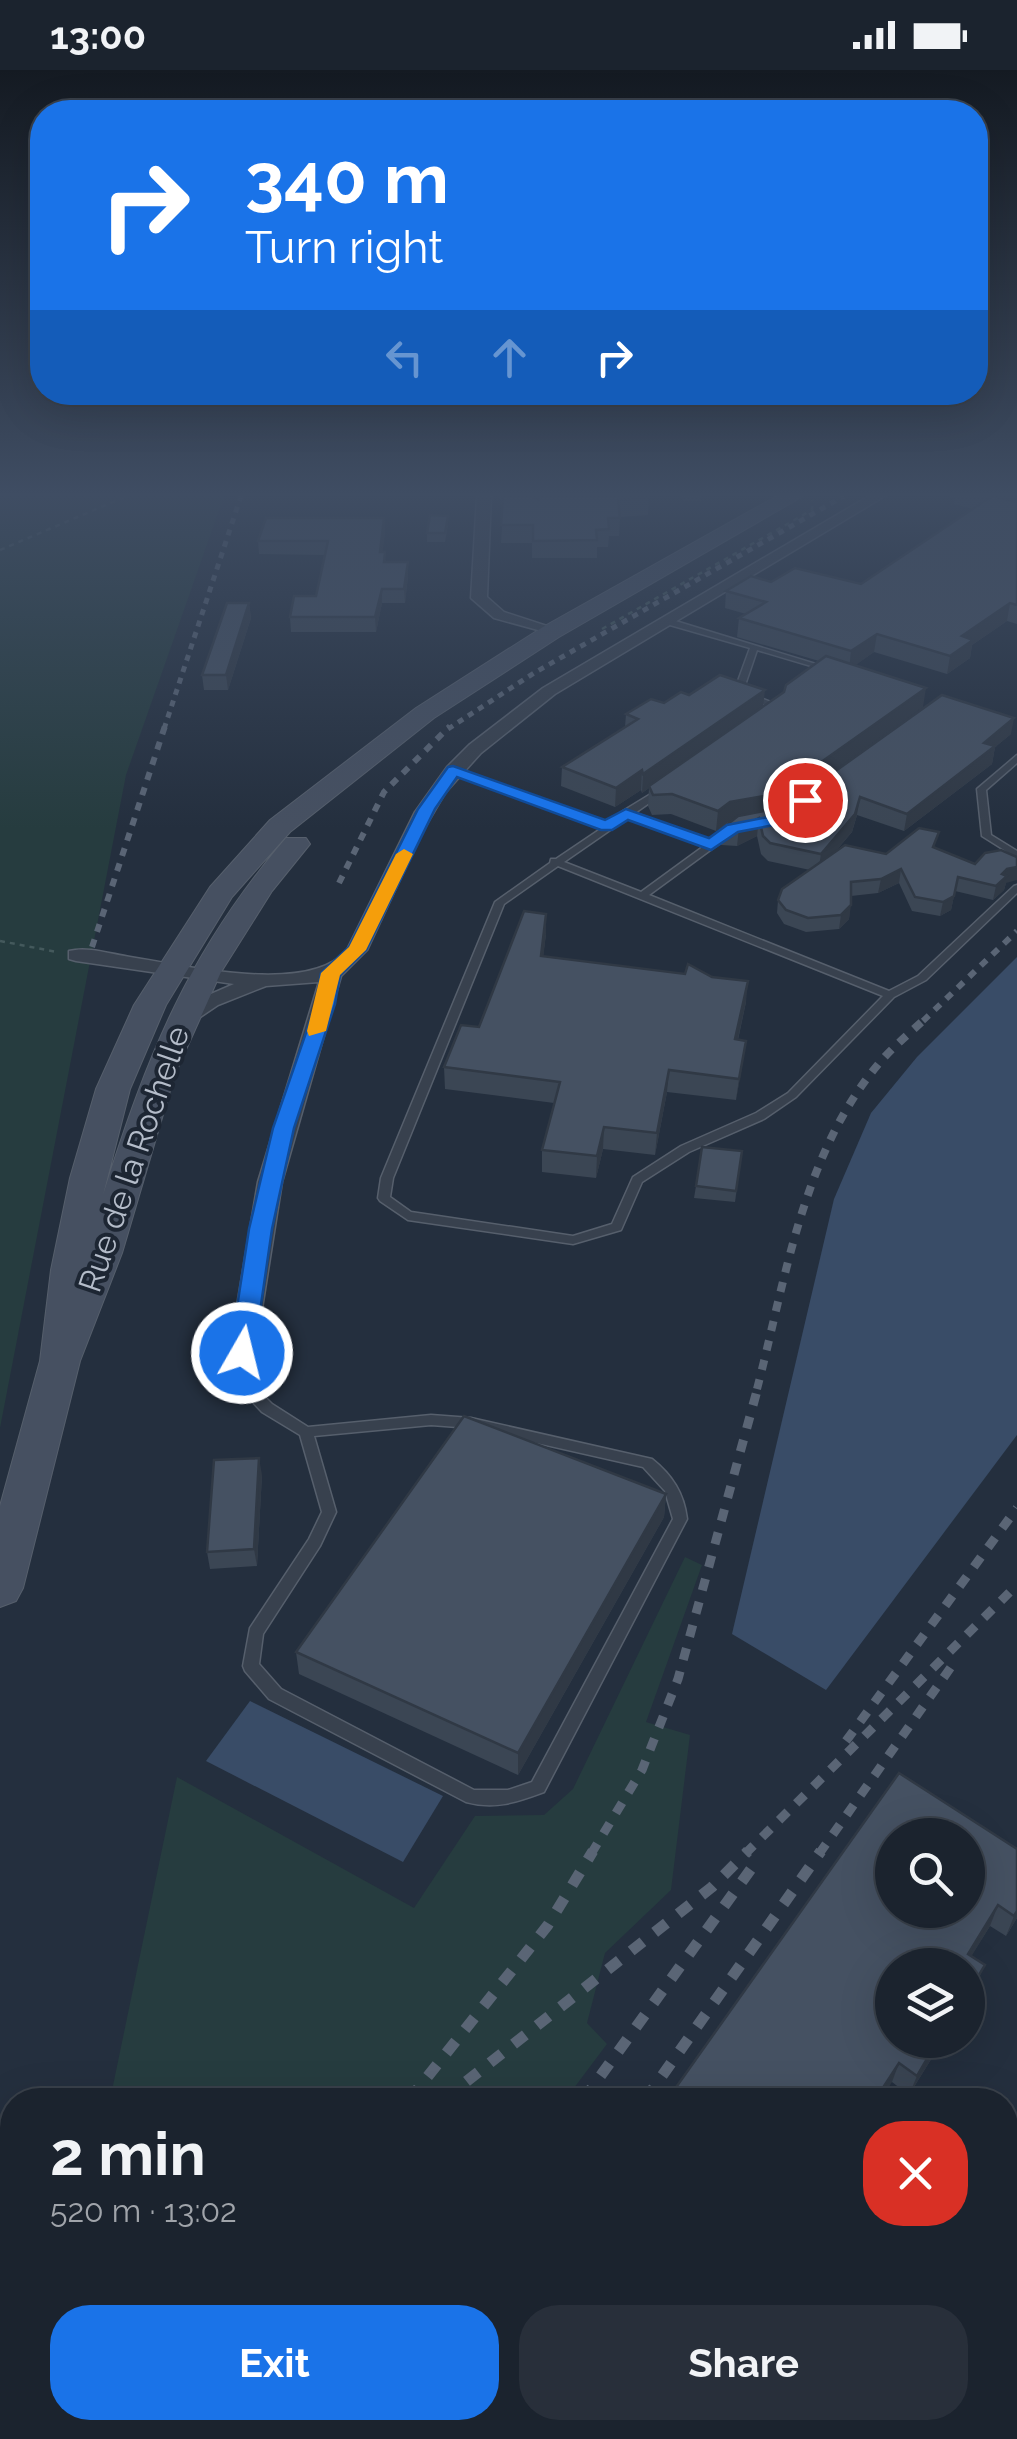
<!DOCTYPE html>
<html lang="en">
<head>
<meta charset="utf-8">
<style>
  :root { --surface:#1b232e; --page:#282f3a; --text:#f1f3f6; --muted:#a0a4aa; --line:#39404a; --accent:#1a73e8 }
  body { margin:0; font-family:Raleway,sans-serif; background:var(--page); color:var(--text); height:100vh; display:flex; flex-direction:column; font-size:38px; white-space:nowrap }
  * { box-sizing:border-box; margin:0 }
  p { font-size:32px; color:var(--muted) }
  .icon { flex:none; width:55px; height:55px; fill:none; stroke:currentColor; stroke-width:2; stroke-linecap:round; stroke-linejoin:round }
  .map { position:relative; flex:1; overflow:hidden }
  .sheet { position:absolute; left:0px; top:2018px; width:1018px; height:352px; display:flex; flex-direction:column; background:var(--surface); border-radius:40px 40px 0 0; box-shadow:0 10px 40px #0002,0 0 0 2px var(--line) }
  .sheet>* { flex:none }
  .hud { position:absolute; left:30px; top:30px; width:958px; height:305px; border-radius:40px; box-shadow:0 10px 40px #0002,0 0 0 2px var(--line); background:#1a73e8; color:#fff; overflow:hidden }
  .tools { position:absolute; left:875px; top:1748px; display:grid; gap:20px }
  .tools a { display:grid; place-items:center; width:110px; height:110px; border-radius:50%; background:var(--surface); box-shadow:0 10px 40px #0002,0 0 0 2px var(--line); font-size:50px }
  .pin { position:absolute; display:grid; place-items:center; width:85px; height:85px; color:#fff; margin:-42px; border:5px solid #fff; border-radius:50%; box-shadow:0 2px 10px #0007 }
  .me { position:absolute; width:110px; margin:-55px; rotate:8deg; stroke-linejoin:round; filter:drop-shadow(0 0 8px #0008) }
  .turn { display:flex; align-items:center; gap:35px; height:210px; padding:0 50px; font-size:45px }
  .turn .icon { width:130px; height:130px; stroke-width:2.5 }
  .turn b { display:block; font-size:70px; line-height:85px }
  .lanes { display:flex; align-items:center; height:95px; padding:0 50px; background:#0003; justify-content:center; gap:50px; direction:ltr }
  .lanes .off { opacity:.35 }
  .round { display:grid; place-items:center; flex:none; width:105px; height:105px; border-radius:40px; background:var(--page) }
  .overview { display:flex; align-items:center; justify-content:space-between; height:170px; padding:0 50px }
  h1 { font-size:60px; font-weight:700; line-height:75px }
  .primary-button { display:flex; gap:20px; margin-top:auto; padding:20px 50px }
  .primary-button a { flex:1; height:115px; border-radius:40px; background:var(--accent); color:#fff; font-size:40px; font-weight:700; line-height:115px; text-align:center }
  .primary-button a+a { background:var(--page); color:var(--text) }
  .status { display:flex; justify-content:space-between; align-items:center; height:70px; padding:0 50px; background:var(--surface); direction:ltr }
  .status svg { height:28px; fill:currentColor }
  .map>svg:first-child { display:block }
  .green { fill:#263c3f }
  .water { fill:#394c67 }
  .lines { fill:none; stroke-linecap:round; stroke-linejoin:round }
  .lane-casing { stroke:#565f6c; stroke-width:3 }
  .street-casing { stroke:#565f6c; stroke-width:3 }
  .secondary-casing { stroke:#565f6c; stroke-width:2 }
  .path { stroke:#44595c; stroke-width:2.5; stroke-dasharray:5 5; stroke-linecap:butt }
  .lane { fill:#38414e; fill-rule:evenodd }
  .street { fill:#38414e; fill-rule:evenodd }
  .secondary { fill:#465061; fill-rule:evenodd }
  .rail-far4 { stroke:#5a6575; stroke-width:5; stroke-dasharray:6 6; stroke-linecap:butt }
  .rail-far3 { stroke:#5a6575; stroke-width:6; stroke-dasharray:8 8; stroke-linecap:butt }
  .rail-far2 { stroke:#5a6575; stroke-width:8; stroke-dasharray:10 10; stroke-linecap:butt }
  .rail-far1 { stroke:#5a6575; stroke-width:9; stroke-dasharray:12 12; stroke-linecap:butt }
  .rail { stroke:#5a6575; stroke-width:11; stroke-dasharray:15 15; stroke-linecap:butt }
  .wall { fill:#3b4654 }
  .shaded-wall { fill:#303945 }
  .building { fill:#455162; stroke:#303945; stroke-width:2.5; fill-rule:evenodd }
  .route { fill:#1a73e8; stroke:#114b97; stroke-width:2.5 }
  .slow { fill:#f59e0b }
  .labels { text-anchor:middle; stroke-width:8; stroke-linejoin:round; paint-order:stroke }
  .street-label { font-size:32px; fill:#b4bcc9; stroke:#1d2633 }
</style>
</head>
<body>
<div class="status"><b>13:00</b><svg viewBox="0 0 49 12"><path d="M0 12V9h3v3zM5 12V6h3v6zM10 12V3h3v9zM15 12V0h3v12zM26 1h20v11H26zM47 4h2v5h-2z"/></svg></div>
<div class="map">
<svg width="1017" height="2369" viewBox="0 0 1017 2369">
  <rect width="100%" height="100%" fill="#242f3e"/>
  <g class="green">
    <path d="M0 426H224L126 705 0 1358Z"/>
    <path d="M685 1487 702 1495 646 1652 690 1665 671 1820 605 1883 587 1953 607 1974 565 2030H110L177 1707 414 1838 475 1746 544 1745 573 1719Z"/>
    <path d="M43 2358H317L308 2369H41Z"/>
  </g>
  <g class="water">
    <path d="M1017 887V1365L826 1620 732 1564 834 1129 871 1043 917 987Z"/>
    <path d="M250 1631 443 1726 403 1792 206 1691Z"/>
  </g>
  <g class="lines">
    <g class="lane-casing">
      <g id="lane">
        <path d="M663 549H669L832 599 828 601 757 580 743 621 781 636 776 642H770L769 640 771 637 734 622 750 578 663 553Z"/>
        <path d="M1017 685V693L986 720 991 765 1017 781V788L982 766 977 719Z"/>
        <path d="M450 699H456L608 753 623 741 659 719 662 720V724L635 743 710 771 733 755H739V759L649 825 889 921 918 906 1014 816 1017 815V823L926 910 894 927 796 1027 764 1049 689 1082 642 1112 621 1160 573 1174 408 1150 380 1131 378 1128 381 1108 495 832 550 793 551 789H556L602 758 450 703ZM629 747 704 776 641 822 564 792ZM558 796 883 926 788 1023 756 1043 681 1076 633 1107 612 1154 573 1166 411 1142 390 1127 393 1108 504 834Z"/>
        <path d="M242 1278 247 1280 249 1283 256 1318 272 1334 308 1357 431 1345 471 1348 652 1389C672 1405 684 1423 687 1449L544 1722C517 1732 495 1740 466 1732L269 1629 245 1601 243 1596 250 1558 309 1469 322 1442 300 1365 262 1342 245 1324 235 1283 237 1280ZM431 1355 471 1358 643 1397 665 1421 673 1449 532 1712 508 1720H474L281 1619 259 1594 263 1564 320 1476 336 1442 314 1366Z"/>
      </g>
    </g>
    <g class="street-casing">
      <g id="street">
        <path d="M477 426H491L487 527 504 542 556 559V565L494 548 471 528Z"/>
        <path d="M869 426H885L555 624 481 683 445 723 421 764 367 880 341 906 282 1112 255 1283 251 1290H233L229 1283 258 1112 319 912 266 916 218 935 181 960 170 954 173 949 204 927 234 914 76 891 69 889V881C87 876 111 884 130 887 183 895 309 926 347 880L415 742 447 697 469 675 543 618Z"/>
        <path d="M1017 2261V2322L1005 2327V2266Z"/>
        <path d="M957 2358H1000L996 2369H952Z"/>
      </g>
    </g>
    <g class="secondary-casing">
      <path id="secondary" d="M777 426H803L559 567 434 648 290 762 232 827 166 935 130 1019 103 1125C148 983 188 883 286 768H306L310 774 272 821 221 902 175 1004 122 1183 80 1291 23 1518 16 1531 0 1537V1436L40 1291 51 1200 70 1108 96 1019 134 935 210 817 270 750 416 638 543 557Z"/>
    </g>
    <g class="path">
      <path d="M0 480 127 426"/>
      <path d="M602 559 812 440V430"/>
      <path d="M0 871 57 882"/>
    </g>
    <use href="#lane" class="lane"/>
    <use href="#street" class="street"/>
    <use href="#secondary" class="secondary"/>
    <g class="rail-far4">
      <path d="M164 659 241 426"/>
      <path d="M448 659 534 603 844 426"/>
    </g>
    <g class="rail-far3">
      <path d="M339 813 384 722 450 656"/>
      <path d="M92 877 165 656"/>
      <path d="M923 951 1017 861"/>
    </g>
    <path class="rail-far2" d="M757 1319C786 1208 803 1081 881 991 894 976 911 962 926 948"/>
    <g class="rail-far1">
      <path d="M846 1671 1017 1438"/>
      <path d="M591 1784 642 1700 678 1609 758 1317"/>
      <path d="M745 1784 1017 1515"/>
      <path d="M819 1784 951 1597"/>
    </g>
    <g class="rail">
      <path d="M409 2030 548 1855 593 1781"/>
      <path d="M443 2030 712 1817 748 1781"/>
      <path d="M583 2030 759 1788"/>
      <path d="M645 2030 821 1781"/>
      <path d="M18 2369 20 2358"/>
      <path d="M140 2369 149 2358"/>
      <path d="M336 2369 345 2358"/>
      <path d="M406 2369 414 2358"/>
    </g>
  </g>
  <g class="wall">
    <path d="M499 426H530L537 429 649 427 648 445 620 447 619 466H609L608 477H597V488H532V473H501L503 443Z"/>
    <path d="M682 426H702L701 431H683Z"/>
    <path d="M949 426H1017L1011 431 1017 432V554L1007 551 972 575 970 588 947 604 874 582 855 595 923 637 783 738 1011 664 995 677 992 694 904 761 857 745 852 762 835 782 886 784 935 778 1006 813 1004 820 993 830 955 821 951 840 940 846 912 841 899 813 878 823 851 826 849 849 839 859 806 862 784 854 777 843 778 830 810 800 768 791 761 784 757 766 737 776 721 775 723 758 730 752 716 761 671 744 652 745 648 736 649 718 642 723 641 720 615 737 561 716 562 697 625 657 626 644 689 625 763 637 784 622 819 591 737 567 739 548 746 544 725 538 726 521 771 512 861 514 973 439 954 434 955 428Z"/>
    <path d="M384 448 385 462 382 482 386 492H408V506L405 533H382L376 562H291L290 547 316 526 325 485 259 484 258 471Z"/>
    <path d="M448 455 445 472H427V463Z"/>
    <path d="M249 533 251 548 228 620H204L202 605Z"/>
    <path d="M546 864 543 886 746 932 738 970 746 971 736 1030 667 1022 655 1085 603 1079 596 1108 542 1102V1080L554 1033 445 1019 444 997 479 957Z"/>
    <path d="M742 1081 735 1132 694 1128 696 1116Z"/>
    <path d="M262 1405 257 1496 210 1499 207 1482Z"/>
    <path d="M666 1424 664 1447 518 1705 299 1604 296 1582Z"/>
    <path d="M1017 1779V1848L1006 1866 990 1856 971 1886 976 1915 892 1970H943L909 2025 892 2012 667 2030Z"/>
  </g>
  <g class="shaded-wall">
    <path d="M995 426H1017L992 443Z"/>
    <path d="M384 448 385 462 381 496 380 482Z"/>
    <path d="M408 492V506L405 533 404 519Z"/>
    <path d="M382 519V533L376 562 375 547Z"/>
    <path d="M249 533 251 548 228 620 226 605Z"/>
    <path d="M1010 533 1007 551 972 575 970 588 947 604 950 586 962 566Z"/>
    <path d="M877 564 874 582 849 600 851 581Z"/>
    <path d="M926 618 923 637 774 744 728 752 716 761 718 741 730 732Z"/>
    <path d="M765 620 763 638 642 723 643 704Z"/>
    <path d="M1014 648 1011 664 995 677 992 694 904 761 907 744 984 673Z"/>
    <path d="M642 700 641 720 615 737 616 718Z"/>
    <path d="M860 727 857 745 852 762 818 802 821 784Z"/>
    <path d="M759 748 757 766 737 776 739 758Z"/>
    <path d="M1017 797V810L1006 813 1004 820 993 830 996 816 1002 804 1007 799Z"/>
    <path d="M901 799 899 813 878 823 881 809Z"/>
    <path d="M954 826 951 840 940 846 943 832Z"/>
    <path d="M851 835 849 849 839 859 841 845Z"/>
    <path d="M546 844V864L541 907V886Z"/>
    <path d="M748 911 746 932 733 991 735 969Z"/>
    <path d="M746 971 743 992 736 1030 739 1009Z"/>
    <path d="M669 1000 667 1022 655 1085 657 1063Z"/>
    <path d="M604 1057 603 1079 596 1108 597 1086Z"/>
    <path d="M259 1388 262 1405 257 1496 254 1479Z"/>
    <path d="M666 1424 664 1447 518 1705V1683Z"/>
    <path d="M998 1835 990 1856 966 1895 968 1884Z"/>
    <path d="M1017 1841V1848L1006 1866 1014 1846Z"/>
    <path d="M985 1895 976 1915 968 1930V1923Z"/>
    <path d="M938 1970H943L909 2025 917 2006Z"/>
    <path d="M899 1993 892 2012 881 2030H875Z"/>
    <path d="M701 2358H706L699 2369H694Z"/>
  </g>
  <g class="building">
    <path d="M503 426H530L538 429 537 426 649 427 618 430 620 448H608L609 459 596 460 597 470 533 471V455H501Z"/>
    <path d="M992 426 1017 432V535L1010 533 962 566 973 570 950 586 877 564 851 581 739 548 766 532 726 521 751 506 771 512 795 498 861 514Z"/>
    <path d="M430 445 448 446 445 463H427Z"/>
    <path d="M266 448H384L380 482H385L384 492H408L404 519H382L375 547H290L294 526H316L328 471H258Z"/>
    <path d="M227 533H249L226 605H202Z"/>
    <path d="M826 586 926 618 776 724 730 732 718 741 672 724 653 725 649 716 784 622 786 615Z"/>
    <path d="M720 605 765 620 643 704 642 700 616 718 562 697 638 649 626 644 651 629 664 633 681 622 689 625Z"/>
    <path d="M942 625 1014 648 984 673 995 676 907 744 860 727 855 744 821 784 770 773 763 766 759 748 739 758H723L738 746 785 737Z"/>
    <path d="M919 758 939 762 933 777 975 794 985 783 1001 780 1017 787V797L1007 799 1002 804 1007 806 996 816 958 807 954 826 943 832 915 827 901 799 881 809 851 812V835L841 845 808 848 786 840 778 830 782 819 845 775 886 784Z"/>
    <path d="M524 841 546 844 541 886 685 904 688 894 712 907 748 911 735 969 746 971 739 1009 669 1000 657 1063 604 1057 597 1086 542 1080 560 1012 444 997 461 955 479 957Z"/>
    <path d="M702 1077 742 1081 736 1121 696 1116Z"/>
    <path d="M464 1346 666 1424 518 1683 296 1582Z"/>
    <path d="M259 1388 254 1479 207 1482 214 1390Z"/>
    <path d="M899 1703 1017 1779V1841L1014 1846 998 1835 968 1884 985 1895 968 1923V1895H892V1970H938L917 2006 899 1993 875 2030H667ZM892 1765H968V1840H892Z"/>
    <path d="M435 2358H701L694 2369H426Z"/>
  </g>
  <linearGradient id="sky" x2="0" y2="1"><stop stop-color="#141a22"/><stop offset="0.56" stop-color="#3f4d63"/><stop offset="1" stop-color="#3f4d63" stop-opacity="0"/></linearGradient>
  <rect width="1017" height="758" fill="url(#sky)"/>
  <path class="route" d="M453 696 605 750 626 739 709 768 727 755 773 746 799 727 813 730 784 753 738 762 711 780 628 750 612 760H601L457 707 435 739 366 880 340 905 335 934 294 1058 272 1159 254 1283 242 1292 233 1289 230 1283 249 1159 273 1058 316 934 321 903 349 877 418 739 448 697Z"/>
  <path class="slow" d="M404 779 413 784 366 880 340 905 326 961 309 966 307 961 321 903 349 877 396 784Z"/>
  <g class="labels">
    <g class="street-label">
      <text transform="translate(134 1089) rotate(-71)" y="11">Rue de la Rochelle</text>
    </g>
  </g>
</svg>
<div class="tools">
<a><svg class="icon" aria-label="search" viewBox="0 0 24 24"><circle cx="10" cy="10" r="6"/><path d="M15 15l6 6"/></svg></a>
<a><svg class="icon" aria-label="layers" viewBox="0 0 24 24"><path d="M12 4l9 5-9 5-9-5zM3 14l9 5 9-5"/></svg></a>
</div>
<div class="pin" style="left:805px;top:730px;background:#d93025"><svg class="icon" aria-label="arrive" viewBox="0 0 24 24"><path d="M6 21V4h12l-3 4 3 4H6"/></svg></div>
<svg class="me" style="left:242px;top:1283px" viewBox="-20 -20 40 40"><circle r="17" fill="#1a73e8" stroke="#fff" stroke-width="3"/><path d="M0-11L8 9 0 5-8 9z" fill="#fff"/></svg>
<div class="hud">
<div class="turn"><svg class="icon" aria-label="right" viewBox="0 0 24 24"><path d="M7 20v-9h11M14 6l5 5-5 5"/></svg><div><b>340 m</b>Turn right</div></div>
<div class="lanes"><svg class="icon off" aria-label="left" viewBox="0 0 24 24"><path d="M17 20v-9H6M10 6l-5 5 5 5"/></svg><svg class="icon off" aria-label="ahead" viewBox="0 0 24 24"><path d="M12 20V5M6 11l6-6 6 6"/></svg><svg class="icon" aria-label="right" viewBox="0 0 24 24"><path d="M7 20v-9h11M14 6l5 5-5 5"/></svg></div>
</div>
<section class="sheet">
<div class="overview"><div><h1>2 min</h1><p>520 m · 13:02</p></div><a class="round" style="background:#d93025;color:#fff"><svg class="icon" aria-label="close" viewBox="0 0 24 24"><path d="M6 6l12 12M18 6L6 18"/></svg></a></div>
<div class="primary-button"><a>Exit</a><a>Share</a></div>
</section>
</div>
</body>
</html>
